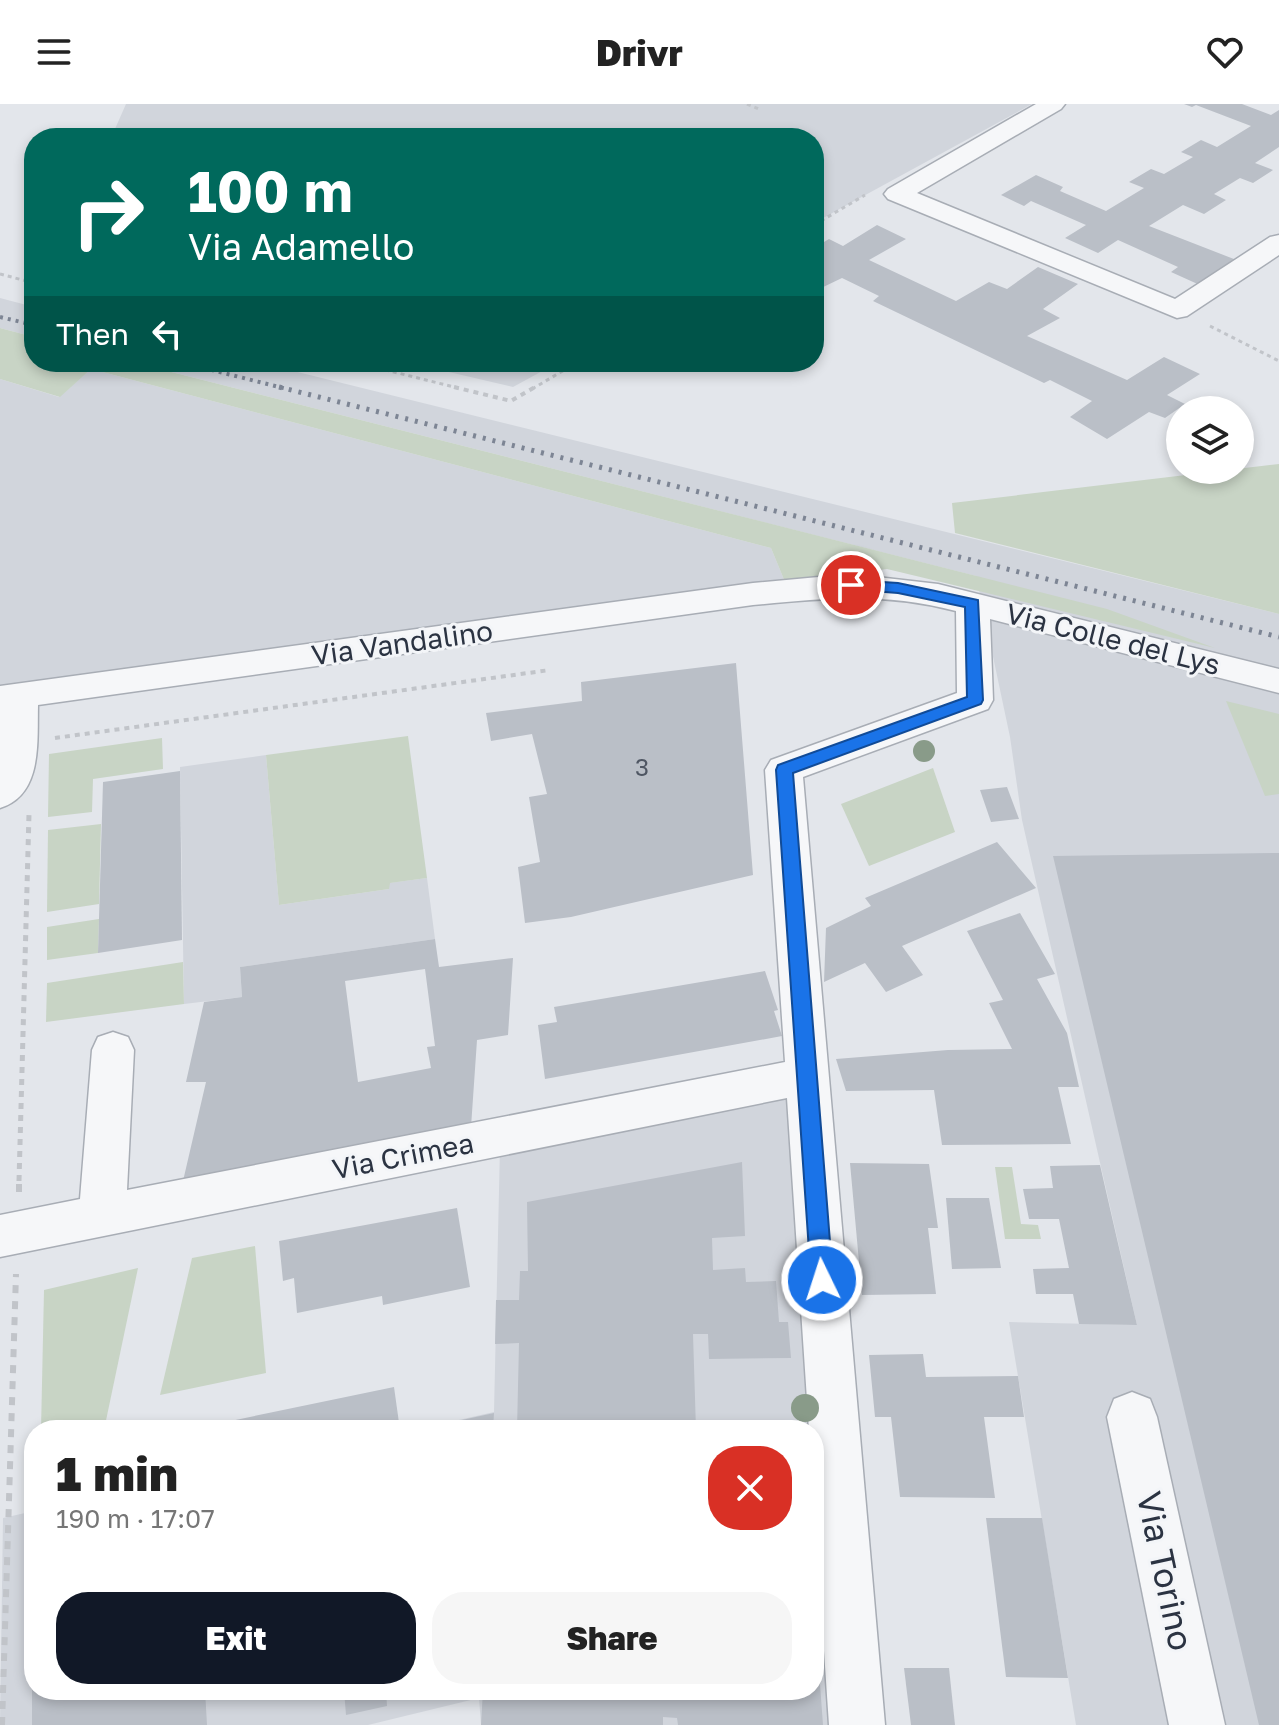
<!DOCTYPE html>
<html lang="en">
<head>
<meta charset="utf-8">
<style>
  :root { --surface:#fff; --page:#f6f6f6; --text:#222; --muted:#767676; --accent:#111827 }
  body { margin:0; font-family:"Golos Text",sans-serif; background:var(--page); color:var(--text); height:100vh; display:flex; flex-direction:column; font-size:30px; white-space:nowrap }
  * { box-sizing:border-box; margin:0 }
  p { font-size:26px; color:var(--muted) }
  .icon { flex:none; width:44px; height:44px; fill:none; stroke:currentColor; stroke-width:2; stroke-linecap:round; stroke-linejoin:round }
  .map { position:relative; flex:1; overflow:hidden }
  .details { position:absolute; left:24px; top:1316px; width:800px; height:280px; display:flex; flex-direction:column; background:var(--surface); border-radius:32px; box-shadow:0 4px 12px #0003 }
  .details>* { flex:none }
  .top-card { position:absolute; left:24px; top:24px; width:800px; height:244px; border-radius:32px; box-shadow:0 4px 12px #0003; background:#00695c; color:#fff; overflow:hidden }
  .controls { position:absolute; left:1166px; top:292px; display:grid; gap:16px }
  .controls a { display:grid; place-items:center; width:88px; height:88px; border-radius:50%; background:var(--surface); box-shadow:0 4px 12px #0003; font-size:40px }
  .pin { position:absolute; display:grid; place-items:center; width:68px; height:68px; color:#fff; margin:-34px; border:4px solid #fff; border-radius:50%; box-shadow:0 2px 8px #0007 }
  .me { position:absolute; width:88px; margin:-44px; rotate:356deg; stroke-linejoin:round; filter:drop-shadow(0 0 6px #0008) }
  .turn { display:flex; align-items:center; gap:28px; height:168px; padding:0 32px; font-size:36px }
  .turn .icon { width:104px; height:104px; stroke-width:2.5 }
  .turn b { display:block; font-size:56px; line-height:68px }
  .then { display:flex; align-items:center; height:76px; padding:0 32px; background:#0003; gap:16px; font-size:30px }
  .round { display:grid; place-items:center; flex:none; width:84px; height:84px; border-radius:32px; background:var(--page) }
  .headline { display:flex; align-items:center; justify-content:space-between; height:136px; padding:0 32px }
  h1 { font-size:48px; font-weight:800; line-height:60px }
  .action { display:flex; gap:16px; margin-top:auto; padding:16px 32px }
  .action a { flex:1; height:92px; border-radius:32px; background:var(--accent); color:#fff; font-size:32px; font-weight:800; line-height:92px; text-align:center }
  .action a+a { background:var(--page); color:var(--text) }
  header { display:flex; justify-content:space-between; align-items:center; height:104px; padding:0 32px; background:var(--surface); font-size:36px; font-weight:800 }
  .map>svg:first-child { display:block }
  .built { fill:#d1d5dc }
  .green { fill:#c8d4c5 }
  .building { fill:#babfc7; fill-rule:evenodd }
  .lines { fill:none; stroke-linecap:round; stroke-linejoin:round }
  .minor-casing { stroke:#a8adb5; stroke-width:3 }
  .path-far3 { stroke:#c1c4c9; stroke-width:3; stroke-dasharray:4 4; stroke-linecap:butt }
  .path-far2 { stroke:#c1c4c9; stroke-width:4; stroke-dasharray:5 5; stroke-linecap:butt }
  .path-far1 { stroke:#c1c4c9; stroke-width:5; stroke-dasharray:6 6; stroke-linecap:butt }
  .path { stroke:#c1c4c9; stroke-width:6; stroke-dasharray:8 8; stroke-linecap:butt }
  .minor { fill:#f6f7f9; fill-rule:evenodd }
  .rail-far1 { stroke:#7d8594; stroke-width:4; stroke-dasharray:3 5; stroke-linecap:butt }
  .rail { stroke:#7d8594; stroke-width:5; stroke-dasharray:3 7; stroke-linecap:butt }
  .tree { fill:#899b89 }
  .route { fill:#1a73e8; stroke:#114b97; stroke-width:2 }
  .labels { text-anchor:middle; stroke-width:6; stroke-linejoin:round; paint-order:stroke }
  .number-label { font-size:24px; fill:#4f5663 }
  .street-label { font-size:28px; fill:#2b3342; stroke:#f3f5f8 }
  .near-street-label { font-size:34px; fill:#2b3342; stroke:#f3f5f8 }
</style>
</head>
<body>
<header><svg class="icon" aria-label="menu" viewBox="0 0 24 24"><path d="M4 6h16M4 12h16M4 18h16"/></svg>Drivr<svg class="icon" aria-label="heart" viewBox="0 0 24 24"><path d="M12 20l-8-8c-3-5 5-10 8-4 3-6 11-1 8 4z"/></svg></header>
<div class="map">
<svg width="1279" height="1621" viewBox="0 0 1279 1621">
  <rect width="100%" height="100%" fill="#e3e6eb"/>
  <g class="built">
    <path d="M126 0H1032L814 119V34H111Z"/>
    <path d="M0 194 34 203V233L0 224Z"/>
    <path d="M132 258H257L1279 510V1621H1076L1009 1218 1137 1221 1022 716 1010 633 976 472Z"/>
    <path d="M406 258H559L513 283Z"/>
    <path d="M91 265 771 444 785 478 0 589V275L59 293Z"/>
    <path d="M266 651 279 801 389 785V779L427 774 435 835 240 863 242 893 184 900 180 663Z"/>
    <path d="M799 983 839 1621H481L479 1594 368 1621H0L3 1414 34 1407V1586H814V1326H415L494 1308 500 1043Z"/>
  </g>
  <g class="green">
    <path d="M0 224 34 233V258H132L1107 505 1215 544 887 465 785 478 771 444 91 265 60 293 0 275Z"/>
    <path d="M1279 360V510L955 429 952 399Z"/>
    <path d="M1226 597 1279 610V690L1265 692Z"/>
    <path d="M408 632 427 774 390 779 389 785 279 801 266 651Z"/>
    <path d="M162 634 163 665 93 675 92 708 48 713 49 650Z"/>
    <path d="M933 664 955 728 869 762 841 700Z"/>
    <path d="M101 720 99 800 47 808 48 726Z"/>
    <path d="M99 815 98 849 47 856V823Z"/>
    <path d="M183 858 184 900 46 918 47 879Z"/>
    <path d="M995 1063H1012L1021 1120 1038 1121 1041 1135H1005Z"/>
    <path d="M255 1142 266 1269 160 1291 192 1154Z"/>
    <path d="M138 1164 104 1326H41L44 1186Z"/>
  </g>
  <g class="building">
    <path d="M1184 0H1242L1271 11 1279 6V43L1255 59 1273 66 1253 79 1240 74 1214 90 1226 96 1204 110 1183 101 1149 122 1239 157 1202 182 1171 168 1178 163 1118 136 1098 149 1065 134 1086 121 1031 97 1024 102 1001 91 1036 71 1063 83 1060 87 1106 107 1144 84 1129 78 1151 65 1164 70 1193 53 1181 48 1201 36 1217 43 1251 22 1196 1 1192 3Z"/>
    <path d="M877 121 906 135 869 156 956 197 989 178 1007 185 1038 163 1078 180 1043 205 1060 214 1027 232 1127 276 1164 253 1200 270 1167 291 1185 300 1165 314 1149 308 1107 335 1070 313 1092 297 1050 276 1044 279 873 197 879 192 842 174 817 186 814 185V159L822 155 814 151V144L829 135 843 142Z"/>
    <path d="M736 559 753 771 571 813 525 819 518 763 540 758 529 693 547 690 532 630 491 637 486 609 582 597 581 578Z"/>
    <path d="M180 667 182 836 98 849 103 678Z"/>
    <path d="M1007 683 1019 715 991 718 980 686Z"/>
    <path d="M997 738 1036 784 902 842 923 871 886 888 865 859 824 878 826 824 871 802 865 794Z"/>
    <path d="M1279 749V1621H1259L1053 752Z"/>
    <path d="M1020 809 1055 870 1037 875 1067 929 1079 983H1058L1071 1040 942 1041 934 986 846 987 836 955 948 946 1012 945 989 899 1003 896 967 827Z"/>
    <path d="M435 835 439 863 513 854 508 931 477 936 471 1023 183 1077 206 978H186L204 898 242 893 240 863ZM425 865 435 942 427 943 431 964 358 978 345 877Z"/>
    <path d="M765 867 778 906 774 907 782 932 545 975 538 921 557 918 554 903Z"/>
    <path d="M742 1058 745 1132 712 1134 713 1166 745 1164 746 1178 776 1177 779 1218H788L791 1254 709 1255 708 1230H693L696 1326H517L519 1239 495 1240 496 1196H519L520 1167H528L527 1098Z"/>
    <path d="M850 1059 929 1060 938 1124H928L936 1190 862 1191Z"/>
    <path d="M1100 1061 1117 1135 1137 1221 1079 1220 1073 1190H1036L1033 1165 1069 1164 1059 1115H1029L1023 1085 1053 1084 1050 1062Z"/>
    <path d="M946 1094H989L1001 1164 952 1165Z"/>
    <path d="M457 1104 470 1183 383 1201 382 1192 297 1209 294 1174 283 1177 279 1137Z"/>
    <path d="M923 1250 926 1273 1018 1272 1024 1313H984L995 1394 900 1393 891 1313H875L869 1251Z"/>
    <path d="M394 1283 400 1326H192V1325Z"/>
    <path d="M494 1309 493 1326H421V1325Z"/>
    <path d="M986 1414H1042L1068 1574 1006 1573Z"/>
    <path d="M816 1526 823 1621H678L677 1614 663 1613V1621H481L483 1586H814Z"/>
    <path d="M904 1564H949L955 1621H911Z"/>
    <path d="M32 1586H205L207 1621H32Z"/>
    <path d="M344 1586H386L387 1602 346 1611Z"/>
  </g>
  <g class="lines">
    <g class="minor-casing">
      <g id="minor">
        <path d="M1036 0H1065L1061 5 917 89 1175 195 1270 133 1279 131V151L1187 212 1177 214 888 95 884 90 888 85Z"/>
        <path d="M851 470 938 480 1279 565V589L990 515 993 596 988 605 803 673 885 1621H829L814 1398V1326H809L787 994 0 1153V1111L80 1095 92 946 98 933 113 928 128 933 134 946 127 1086 785 958 765 666 771 656 957 589 956 507C883 488 827 494 753 501L38 601C37 637 43 691 0 704V582L753 479Z"/>
        <path d="M1132 1288 1150 1295 1157 1313 1225 1621H1169L1107 1313 1114 1295Z"/>
      </g>
    </g>
    <g class="path-far3">
      <path d="M747 0 761 6"/>
      <path d="M814 121 865 91"/>
      <path d="M0 170 34 179"/>
      <path d="M1210 222 1279 257"/>
      <path d="M354 258 462 285"/>
      <path d="M532 285 578 258"/>
    </g>
    <g class="path-far2">
      <path d="M454 283 511 297 535 283"/>
      <path d="M55 634 550 566"/>
    </g>
    <path class="path-far1" d="M19 1077 29 710"/>
    <g class="path">
      <path d="M19 1088V1075"/>
      <path d="M2 1621 16 1170"/>
    </g>
    <use href="#minor" class="minor"/>
    <g class="rail-far1">
      <path d="M0 213 34 221"/>
      <path d="M180 258 287 285"/>
    </g>
    <path class="rail" d="M279 283 1279 533"/>
  </g>
  <g class="tree">
    <circle cx="924" cy="647" r="11"/>
    <circle cx="805" cy="1304" r="14"/>
  </g>
  <path class="route" d="M851 476 898 479 978 496 983 596 981 600 793 669 833 1176 830 1183 822 1186 815 1183 811 1176 776 666 778 661 967 593 965 503 898 489 846 485 844 481Z"/>
  <g class="labels">
    <g class="number-label">
      <text x="642" y="672">3</text>
    </g>
    <g class="street-label">
      <text transform="translate(1113 535) rotate(14)" y="10">Via Colle del Lys</text>
      <text transform="translate(402 539) rotate(-8)" y="10">Via Vandalino</text>
      <text transform="translate(403 1052) rotate(-11)" y="10">Via Crimea</text>
    </g>
    <g class="near-street-label">
      <text transform="translate(1165 1467) rotate(78)" y="12">Via Torino</text>
    </g>
  </g>
</svg>
<div class="controls">
<a><svg class="icon" aria-label="layers" viewBox="0 0 24 24"><path d="M12 4l9 5-9 5-9-5zM3 14l9 5 9-5"/></svg></a>
</div>
<div class="pin" style="left:851px;top:481px;background:#d93025"><svg class="icon" aria-label="arrive" viewBox="0 0 24 24"><path d="M6 21V4h12l-3 4 3 4H6"/></svg></div>
<svg class="me" style="left:822px;top:1176px" viewBox="-20 -20 40 40"><circle r="17" fill="#1a73e8" stroke="#fff" stroke-width="3"/><path d="M0-11L8 9 0 5-8 9z" fill="#fff"/></svg>
<div class="top-card">
<div class="turn"><svg class="icon" aria-label="right" viewBox="0 0 24 24"><path d="M7 20v-9h11M14 6l5 5-5 5"/></svg><div><b>100 m</b>Via Adamello</div></div>
<div class="then">Then<svg class="icon" aria-label="left" viewBox="0 0 24 24"><path d="M17 20v-9H6M10 6l-5 5 5 5"/></svg></div>
</div>
<section class="details">
<div class="headline"><div><h1>1 min</h1><p>190 m · 17:07</p></div><a class="round" style="background:#d93025;color:#fff"><svg class="icon" aria-label="close" viewBox="0 0 24 24"><path d="M6 6l12 12M18 6L6 18"/></svg></a></div>
<div class="action"><a>Exit</a><a>Share</a></div>
</section>
</div>
</body>
</html>
